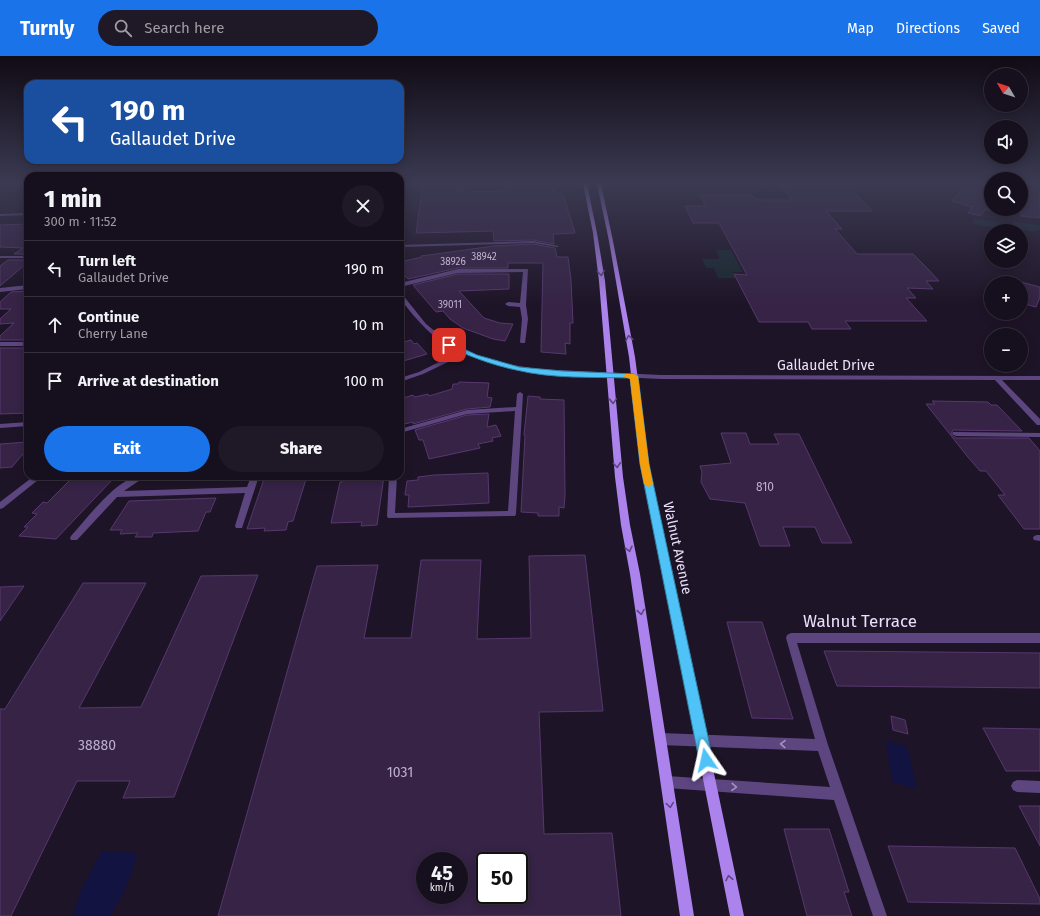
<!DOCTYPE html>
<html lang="en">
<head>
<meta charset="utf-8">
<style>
  :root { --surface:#160f1d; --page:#1f1826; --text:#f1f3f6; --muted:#9e9ca4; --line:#352f3b; --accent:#1a73e8 }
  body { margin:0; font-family:"Fira Sans",sans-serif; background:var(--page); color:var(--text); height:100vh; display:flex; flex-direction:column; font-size:15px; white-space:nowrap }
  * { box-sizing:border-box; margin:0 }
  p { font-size:13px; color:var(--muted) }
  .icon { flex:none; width:22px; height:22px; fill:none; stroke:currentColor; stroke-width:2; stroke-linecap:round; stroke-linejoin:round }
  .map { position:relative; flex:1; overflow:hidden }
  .panel { position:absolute; left:24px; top:116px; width:380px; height:308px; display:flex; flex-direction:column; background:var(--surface); border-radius:12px; box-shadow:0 2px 10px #0003,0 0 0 1px var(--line) }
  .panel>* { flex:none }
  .banner { position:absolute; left:24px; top:24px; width:380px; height:84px; border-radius:12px; box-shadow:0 2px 10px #0003,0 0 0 1px var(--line); background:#1a4fa0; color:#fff; overflow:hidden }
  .needle { width:26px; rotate:309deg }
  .buttons { position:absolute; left:984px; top:12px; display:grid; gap:8px }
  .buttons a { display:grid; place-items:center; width:44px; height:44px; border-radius:50%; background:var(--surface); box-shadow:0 2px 10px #0003,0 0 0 1px var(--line); font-size:20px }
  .speed { position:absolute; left:416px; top:796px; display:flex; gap:8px; font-size:20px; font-weight:700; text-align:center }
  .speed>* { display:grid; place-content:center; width:52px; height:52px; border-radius:50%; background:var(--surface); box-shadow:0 2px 10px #0003,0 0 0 1px var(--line); line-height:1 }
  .speed small { font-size:10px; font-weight:400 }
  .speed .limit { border:2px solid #111; border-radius:6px; background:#fff; color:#111 }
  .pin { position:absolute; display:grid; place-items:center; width:34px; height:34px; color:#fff; margin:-17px; border-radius:8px; box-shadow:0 2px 6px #0006 }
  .me { position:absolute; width:44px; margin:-22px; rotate:349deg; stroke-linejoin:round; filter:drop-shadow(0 0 3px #0008) }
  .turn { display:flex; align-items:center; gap:14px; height:84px; padding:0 20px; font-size:18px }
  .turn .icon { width:52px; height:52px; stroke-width:2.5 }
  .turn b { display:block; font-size:28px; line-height:34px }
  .round { display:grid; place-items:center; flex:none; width:42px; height:42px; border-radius:21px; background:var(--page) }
  .summary { display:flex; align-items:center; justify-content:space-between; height:68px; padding:0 20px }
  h1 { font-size:24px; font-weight:800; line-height:30px }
  .action { display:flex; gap:8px; margin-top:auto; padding:8px 20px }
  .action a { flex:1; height:46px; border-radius:24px; background:var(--accent); color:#fff; font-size:16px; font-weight:800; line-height:46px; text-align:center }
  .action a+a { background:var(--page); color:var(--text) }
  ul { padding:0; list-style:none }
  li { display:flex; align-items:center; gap:12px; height:56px; padding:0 20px; border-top:1px solid var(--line) }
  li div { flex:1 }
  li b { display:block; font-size:15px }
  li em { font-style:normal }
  header { display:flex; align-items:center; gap:24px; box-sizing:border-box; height:56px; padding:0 20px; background:var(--accent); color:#fff }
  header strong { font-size:19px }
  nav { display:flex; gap:22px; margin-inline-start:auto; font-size:14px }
  .search { width:280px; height:36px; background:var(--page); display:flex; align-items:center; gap:10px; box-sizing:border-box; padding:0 14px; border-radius:22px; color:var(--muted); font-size:15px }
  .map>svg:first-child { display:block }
  .green { fill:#182830 }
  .water { fill:#131342 }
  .building { fill:#362346; stroke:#57386e; fill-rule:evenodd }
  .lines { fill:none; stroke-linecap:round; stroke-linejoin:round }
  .minor { fill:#5d4680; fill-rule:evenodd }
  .secondary { fill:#ac83ed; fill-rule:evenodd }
  .oneway { stroke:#5e4680 }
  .oneway2 { stroke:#a492bd }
  .route { fill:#4fc3f7; stroke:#337fa1 }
  .slow { fill:#f59e0b }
  .labels { text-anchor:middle; stroke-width:4; stroke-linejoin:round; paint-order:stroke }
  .far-number-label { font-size:10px; fill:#beb0cd }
  .number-label { font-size:12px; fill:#beb0cd }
  .street-label { font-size:14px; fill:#ecdffa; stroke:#1e1427 }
  .near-number-label { font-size:14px; fill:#beb0cd }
  .near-street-label { font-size:17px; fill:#ecdffa; stroke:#1e1427 }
</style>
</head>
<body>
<header>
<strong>Turnly</strong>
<div class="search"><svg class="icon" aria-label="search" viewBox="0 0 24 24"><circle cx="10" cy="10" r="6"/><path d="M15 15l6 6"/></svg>Search here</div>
<nav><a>Map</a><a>Directions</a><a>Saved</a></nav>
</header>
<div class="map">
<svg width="1040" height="860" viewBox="0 0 1040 860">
  <rect width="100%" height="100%" fill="#1e1427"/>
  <g class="green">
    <path d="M973 162 1007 168 1008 174 973 168Z"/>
    <path d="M1013 166 1040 169V174H1034L1033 176 1012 172Z"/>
    <path d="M716 194H731L743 216H733L736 222H718L714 212H706L702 203H720Z"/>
  </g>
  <g class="water">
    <path d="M888 685 905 690 908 693 916 730 913 732 895 727 892 724 886 687Z"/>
    <path d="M102 795 137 797C133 820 122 841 110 860H72L82 832Z"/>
  </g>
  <g class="building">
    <path d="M423 128H450V132L462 131 463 136 506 135 505 129 506 128H553L555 137H563L575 177 553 178 554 188 533 184 494 185 493 175 416 177Z"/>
    <path d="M778 128 847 129 872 155H826L842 173H835L857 198H913L926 211 939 225H926L933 233 907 232 916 242H906L927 265H845L851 273H812L808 266H759L734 218 747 219 719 167H693L685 150H706L699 138H751L755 142 760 144H792Z"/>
    <path d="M980 128H991V155L985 153 981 160 968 157 972 151 952 145 963 132 969 133 970 131 979 133Z"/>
    <path d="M1021 128H1040V162L1021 160Z"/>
    <path d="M28 168V198H14L23 192 0 191V169Z"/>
    <path d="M533 188 555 192 557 201H568L571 224 573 267H570V288L565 287 566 298 541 296 543 207H508V212H458L408 223 400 215V206L422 201 421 200 494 190Z"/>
    <path d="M8 204H28V206L0 230V210Z"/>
    <path d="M458 218H509V233L459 235 484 262 500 267 513 268 505 285 493 283 463 272 450 263 443 255 436 256 413 229Z"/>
    <path d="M1021 226 1040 231V241L1036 251 1021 247Z"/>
    <path d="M28 235V284H0V280L14 267 0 268V263L11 253H0V246L11 236Z"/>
    <path d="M411 284 414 288 417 287 427 298 400 306V287Z"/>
    <path d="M0 292H28V357L0 358Z"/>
    <path d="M459 326 489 327 487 341 492 342 490 351 467 353 413 368V366L400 369V343L413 339 415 341 428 338 429 340 452 333 453 328H458Z"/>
    <path d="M528 340 540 341V343L564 344 565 439 564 452 559 451V460H538V457L521 456 525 379H524Z"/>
    <path d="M932 345 988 346 991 349H997L1022 375 953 374 951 378 956 382H1029L1040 395V473H1024L998 439H1005L986 415H980L967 400 926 348H935Z"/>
    <path d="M489 358 487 371 496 369 501 380 492 382 493 385 478 388 480 392 429 403 423 384H419L415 374 467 359Z"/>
    <path d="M721 377H746L750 388H779L774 378H799L852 487H822L815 471H783L790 490H760L745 447 710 443 701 426 702 416 700 410 731 407Z"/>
    <path d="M28 386V392L12 411 0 412V388Z"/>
    <path d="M488 417 489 447 408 451 409 439H405L407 425 418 424V421L434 419Z"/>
    <path d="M74 420 113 423 56 483 19 480 28 471H24L37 458 32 457 43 446 47 447Z"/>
    <path d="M265 420H307L293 465 288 466 286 474 264 475 265 472 247 473Z"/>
    <path d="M343 420H384L377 469 361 470 362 466 331 467 340 426H342Z"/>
    <path d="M216 442 210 456H206L198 475 153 477 152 481H135L138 477 120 478 122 474H110L129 445Z"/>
    <path d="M585 499 603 655 539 656 544 778 612 777 621 860H218L317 510 378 509 364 582H411L421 504H481L477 583 531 582 529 500ZM425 805H459V839H425ZM485 805H519V839H485Z"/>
    <path d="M258 519 174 741 123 742 130 725H77L11 860H0V653H5L83 527H146L79 652 141 651 201 520Z"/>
    <path d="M24 530 0 565V531Z"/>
    <path d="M727 566H762L793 663 752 662Z"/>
    <path d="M824 595 1040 597V632L837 630Z"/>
    <path d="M891 660 905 664 908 678 893 674Z"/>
    <path d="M983 672 1040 673V715H1006Z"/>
    <path d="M1019 750H1040V790Z"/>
    <path d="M784 773H829L849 836H844L852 860H807Z"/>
    <path d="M888 790 1015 792 1040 843V848L908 846Z"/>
  </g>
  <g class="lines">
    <g class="minor">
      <path d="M406 128H411L400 134V131Z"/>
      <path d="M28 157V159L0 160V158Z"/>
      <path d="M533 185 559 190 557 191 533 187 400 191V189Z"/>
      <rect x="0" y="200" width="28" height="2"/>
      <path d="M458 213H528L526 249 528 263 525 287H521L520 286 522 263 520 251 508 250 505 248 508 246 520 247 523 216 458 217 400 231V227Z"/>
      <path d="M28 229V233L0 236V232Z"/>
      <path d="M400 237 402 238 426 268 451 288 476 299 503 307 536 313 661 319 1040 320V324H1002L1040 363V369H1037L995 324 661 323 536 317 500 310 465 298 423 318 400 326V322L419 316 459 296C433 284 418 265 400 243Z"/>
      <rect x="0" y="286" width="28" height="4"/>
      <path d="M520 336 523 338 516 458 515 460 388 462 387 460 389 420H397L395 457 508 455 515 355 467 358 400 377V373L467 354 516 351 517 338Z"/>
      <path d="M28 366V370L0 372V368Z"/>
      <path d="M953 376 1040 377V381L956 380 952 378Z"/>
      <path d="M34 420H43L3 452 0 453V446Z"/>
      <path d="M135 420H146L124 435 247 431 251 420H259L242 472H236L235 470 245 437 117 441 77 484H71L70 482 71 480C90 459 109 432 135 420Z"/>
      <path d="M1037 479H1040V485L1034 484 1033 482 1034 480Z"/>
      <path d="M791 577H1040V587H797L828 689 887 860H873L834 744 667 732 663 730 661 726 663 722 667 720 830 731 818 695 660 689 656 687 654 683 656 679 660 677 815 683 786 582 787 579Z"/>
      <path d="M1017 724 1040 725V737L1017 736 1013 734 1011 730 1013 726Z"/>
    </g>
    <g class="secondary">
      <path d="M583 128H587L597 177 605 225 623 421 630 469 640 518 694 860H680L630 518 621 469 615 421 599 225 593 177Z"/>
      <path d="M597 128H601L613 185 635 301 649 408 744 860H730L641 408 629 301 609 185Z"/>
    </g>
  </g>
  <defs><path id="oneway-chevron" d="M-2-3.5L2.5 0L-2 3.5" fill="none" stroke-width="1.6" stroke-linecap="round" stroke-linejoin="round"/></defs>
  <g class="oneway">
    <use href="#oneway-chevron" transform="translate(601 217) rotate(84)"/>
    <use href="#oneway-chevron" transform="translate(629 282) rotate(-100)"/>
    <use href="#oneway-chevron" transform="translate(613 345) rotate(88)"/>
    <use href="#oneway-chevron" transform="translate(617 409) rotate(85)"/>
    <use href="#oneway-chevron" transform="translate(629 493) rotate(77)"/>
    <use href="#oneway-chevron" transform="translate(641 556) rotate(81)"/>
    <use href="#oneway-chevron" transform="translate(670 749) rotate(82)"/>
    <use href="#oneway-chevron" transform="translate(729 822) rotate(-101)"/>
  </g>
  <g class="oneway2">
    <use href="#oneway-chevron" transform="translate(783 688) rotate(-178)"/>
    <use href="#oneway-chevron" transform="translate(734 731) rotate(3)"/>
  </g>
  <linearGradient id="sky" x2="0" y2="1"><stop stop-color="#100b15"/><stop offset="0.51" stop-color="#3b3a52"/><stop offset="1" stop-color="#3b3a52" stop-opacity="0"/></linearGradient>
  <rect width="1040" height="249" fill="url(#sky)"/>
  <path class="route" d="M446 287H451L477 299 519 311 562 315 634 318 638 320 649 408 713 704 711 709 706 711 701 709 699 704 640 408 630 322C593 321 553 323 516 314 492 309 469 300 446 290Z"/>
  <path class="slow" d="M634 318 638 320 649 408 653 428 649 431 644 428 640 408 630 323 622 320 626 318Z"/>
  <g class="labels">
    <g class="far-number-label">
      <text x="484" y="204">38942</text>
      <text x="453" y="209">38926</text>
      <text x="450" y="252">39011</text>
    </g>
    <g class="number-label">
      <text x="765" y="435">810</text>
    </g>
    <g class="street-label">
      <text x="826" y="314">Gallaudet Drive</text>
      <text transform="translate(678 492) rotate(78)" y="5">Walnut Avenue</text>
    </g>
    <g class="near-number-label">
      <text x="97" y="694">38880</text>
      <text x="400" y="721">1031</text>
    </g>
    <g class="near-street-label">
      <text x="860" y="571">Walnut Terrace</text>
    </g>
  </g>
</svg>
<div class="buttons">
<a><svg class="needle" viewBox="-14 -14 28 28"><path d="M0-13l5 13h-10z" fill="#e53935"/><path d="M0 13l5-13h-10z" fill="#9e9ca4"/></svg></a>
<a><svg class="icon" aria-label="sound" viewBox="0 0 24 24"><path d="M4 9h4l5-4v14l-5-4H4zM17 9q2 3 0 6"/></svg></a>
<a><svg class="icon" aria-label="search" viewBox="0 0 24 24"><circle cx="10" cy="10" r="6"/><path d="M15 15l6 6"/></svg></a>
<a><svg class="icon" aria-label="layers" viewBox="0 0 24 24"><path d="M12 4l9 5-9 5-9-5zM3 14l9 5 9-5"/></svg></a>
<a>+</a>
<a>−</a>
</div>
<div class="speed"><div>45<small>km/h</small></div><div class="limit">50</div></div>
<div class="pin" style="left:449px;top:289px;background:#d93025"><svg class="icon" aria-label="arrive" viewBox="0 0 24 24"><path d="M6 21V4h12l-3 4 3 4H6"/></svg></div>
<svg class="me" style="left:706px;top:704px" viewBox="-20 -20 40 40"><path d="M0-17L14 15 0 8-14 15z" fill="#4fc3f7" stroke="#fff" stroke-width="4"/></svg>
<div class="banner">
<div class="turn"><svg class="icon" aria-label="left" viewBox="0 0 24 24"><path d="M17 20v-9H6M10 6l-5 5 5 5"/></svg><div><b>190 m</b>Gallaudet Drive</div></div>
</div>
<section class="panel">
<div class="summary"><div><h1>1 min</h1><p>300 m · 11:52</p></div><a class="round"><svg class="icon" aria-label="close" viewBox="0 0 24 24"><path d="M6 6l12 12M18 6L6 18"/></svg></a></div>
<ul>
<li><svg class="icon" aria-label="left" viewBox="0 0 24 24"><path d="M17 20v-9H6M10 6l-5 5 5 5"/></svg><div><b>Turn left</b><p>Gallaudet Drive</p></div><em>190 m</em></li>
<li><svg class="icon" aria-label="ahead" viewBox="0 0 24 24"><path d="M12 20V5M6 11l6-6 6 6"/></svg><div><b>Continue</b><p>Cherry Lane</p></div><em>10 m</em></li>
<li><svg class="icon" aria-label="arrive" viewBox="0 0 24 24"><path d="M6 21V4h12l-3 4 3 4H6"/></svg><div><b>Arrive at destination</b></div><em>100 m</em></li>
</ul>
<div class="action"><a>Exit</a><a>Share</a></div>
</section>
</div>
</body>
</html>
